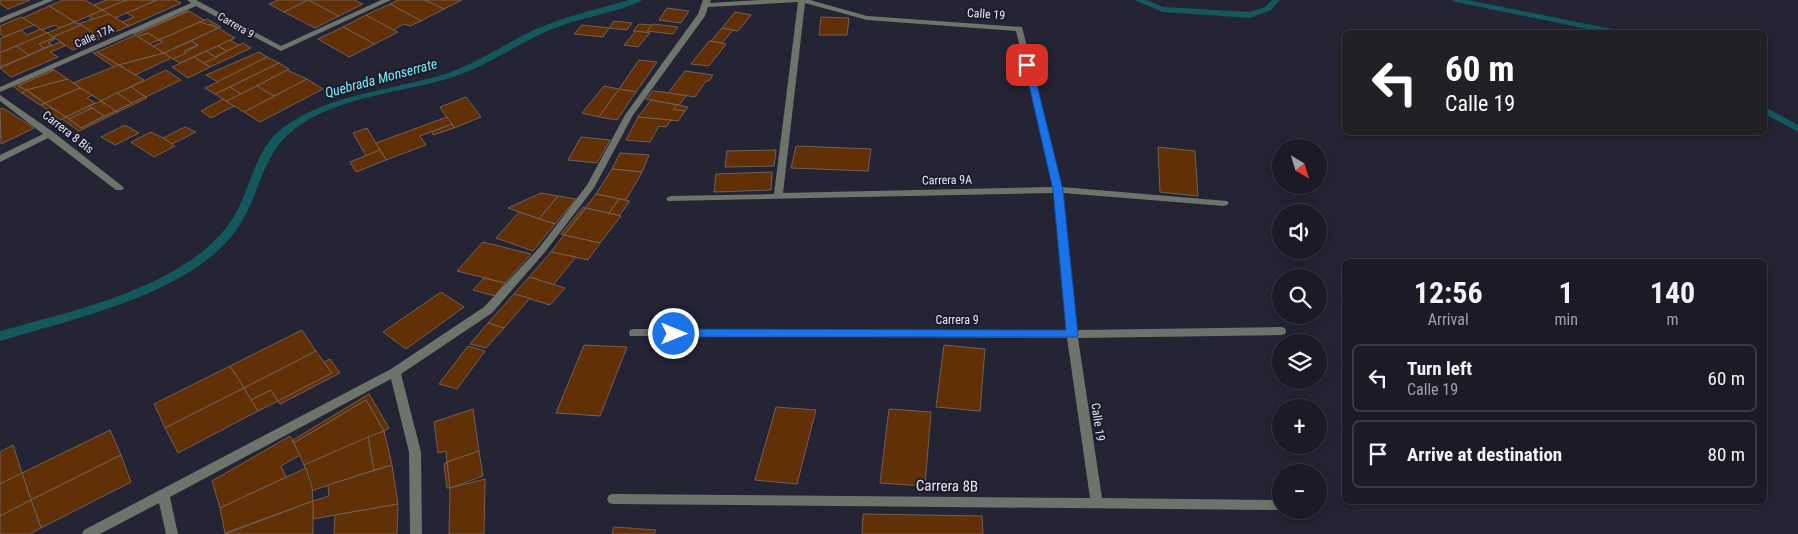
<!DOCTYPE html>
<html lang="en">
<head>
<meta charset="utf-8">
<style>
  :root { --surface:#1b1b28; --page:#242430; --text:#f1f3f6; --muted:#a0a1a8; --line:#393945 }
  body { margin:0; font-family:"Roboto Condensed",sans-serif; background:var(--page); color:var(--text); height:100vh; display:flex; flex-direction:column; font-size:19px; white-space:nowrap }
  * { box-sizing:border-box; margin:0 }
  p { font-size:16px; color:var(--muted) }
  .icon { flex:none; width:28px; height:28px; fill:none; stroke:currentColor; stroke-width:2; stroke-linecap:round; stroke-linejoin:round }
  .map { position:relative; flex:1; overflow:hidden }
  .sheet { position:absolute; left:1342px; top:259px; width:425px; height:245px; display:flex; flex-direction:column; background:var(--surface); border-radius:8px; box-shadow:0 2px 12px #0003,0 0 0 1px var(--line) }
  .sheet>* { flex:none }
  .hud { position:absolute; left:1342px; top:30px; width:425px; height:105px; border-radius:8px; box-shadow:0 2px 12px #0003,0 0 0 1px var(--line); background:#202124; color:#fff; overflow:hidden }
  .needle { width:32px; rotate:142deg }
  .tools { position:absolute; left:1272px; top:139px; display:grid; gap:10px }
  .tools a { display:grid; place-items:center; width:55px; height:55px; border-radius:50%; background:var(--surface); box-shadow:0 2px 12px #0003,0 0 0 1px var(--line); font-size:25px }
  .pin { position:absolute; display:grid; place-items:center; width:42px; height:42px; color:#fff; margin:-21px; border-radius:10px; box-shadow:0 2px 8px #0006 }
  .me { position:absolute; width:55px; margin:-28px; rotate:90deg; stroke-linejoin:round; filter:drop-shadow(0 0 4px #0008) }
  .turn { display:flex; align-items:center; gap:18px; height:105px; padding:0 20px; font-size:22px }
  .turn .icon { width:65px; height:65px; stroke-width:2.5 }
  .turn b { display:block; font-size:35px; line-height:42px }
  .eta { display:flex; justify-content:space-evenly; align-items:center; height:85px; text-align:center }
  .eta b { font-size:30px; font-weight:700; line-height:35px }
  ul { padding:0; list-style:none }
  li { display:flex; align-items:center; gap:15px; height:68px; margin:0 10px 8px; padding:0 10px; border:2px solid var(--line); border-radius:8px }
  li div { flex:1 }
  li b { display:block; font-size:19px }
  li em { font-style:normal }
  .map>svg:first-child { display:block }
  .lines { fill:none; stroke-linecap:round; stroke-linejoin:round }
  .stream { fill:#12585d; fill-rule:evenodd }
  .building { fill:#613006; stroke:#726054 }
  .street { fill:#6e736b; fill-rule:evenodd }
  .route { fill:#1a73e8; stroke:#114b97 }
  .labels { text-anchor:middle; stroke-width:4; stroke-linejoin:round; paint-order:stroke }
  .far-street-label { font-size:11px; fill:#e8e8f3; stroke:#1b1b2b }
  .street-label { font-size:12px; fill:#e8e8f3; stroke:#1b1b2b }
  .water-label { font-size:14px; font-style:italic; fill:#74f0fa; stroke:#1b1b2b }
  .near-street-label { font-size:15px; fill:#e8e8f3; stroke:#1b1b2b }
</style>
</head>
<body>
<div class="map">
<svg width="1798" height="534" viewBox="0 0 1798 534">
  <rect width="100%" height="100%" fill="#242435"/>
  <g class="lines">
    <g class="stream">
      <path d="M629 0H642C632 8 583 18 566 24 526 37 493 64 453 77 405 92 352 95 308 120 259 148 265 188 237 229 192 294 72 319 0 341V331C72 311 182 288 229 224 251 194 252 150 284 127 333 92 393 91 448 73 479 62 506 43 536 29 566 16 598 9 629 0Z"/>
      <path d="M1134 0H1146L1164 7 1250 12 1265 7 1272 0H1280L1271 10 1250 18 1163 12Z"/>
      <path d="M1452 0H1468L1612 29 1616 32H1602L1456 2Z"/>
      <path d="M1765 107 1798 125V132L1765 114Z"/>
    </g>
  </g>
  <g class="building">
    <path d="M0 0H30L8 9 0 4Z"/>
    <path d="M63 0H85L102 10 75 22 49 6Z"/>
    <path d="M106 0H127L102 10 94 5Z"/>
    <path d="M127 0H157L115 18 102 10Z"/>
    <path d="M157 0H175L181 3 129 26 122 22 134 17 127 13Z"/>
    <path d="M278 0H309L284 12 269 4Z"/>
    <path d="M308 0 326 9 339 16 315 28 284 12Z"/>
    <path d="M308 0H354L363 4 339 16Z"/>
    <path d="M398 0H425L444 9 421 21 390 4Z"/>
    <path d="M425 0H462L444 9Z"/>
    <path d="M390 4 416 18 421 21 410 26 404 24 393 30 366 15Z"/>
    <path d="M49 6 75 22 59 28 55 25 42 30 23 18Z"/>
    <path d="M667 8 689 11 681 23 659 20Z"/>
    <path d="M102 10 109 14 92 21 89 20 92 18 89 16Z"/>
    <path d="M187 11H189L133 34Z"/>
    <path d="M189 11 204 20 159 40 148 33 137 37 135 35Z"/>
    <path d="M735 12 751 15 738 31 722 28Z"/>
    <path d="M109 14 129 26 101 38 78 24Z"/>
    <path d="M366 15 393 30 398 32 375 44 343 27Z"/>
    <path d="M21 17 34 25 4 37 0 34V26Z"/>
    <path d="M821 17 849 18 847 35H819Z"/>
    <path d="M207 19 221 27 218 28 211 24 207 26 200 22Z"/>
    <path d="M614 21 632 23 627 30 609 28Z"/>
    <path d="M75 22 81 25 53 37 47 33Z"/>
    <path d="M200 22 218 28 164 53 153 46 163 42 159 40Z"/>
    <path d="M639 24 652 25 648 33 633 31Z"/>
    <path d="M653 24 678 27 673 34 647 31Z"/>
    <path d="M81 25 101 38 73 50 53 37Z"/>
    <path d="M582 25 609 28 603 37 574 34Z"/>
    <path d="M343 27 375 44 349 57 318 39Z"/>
    <path d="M218 28 235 38 180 63 173 59 198 45 191 41Z"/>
    <path d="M722 28 733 30 722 43 711 41Z"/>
    <path d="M40 29 47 33 0 53V39L21 30 27 35Z"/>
    <path d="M636 31 650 33 638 47 624 45Z"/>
    <path d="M47 33 54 38 39 44 44 48 29 55 16 46Z"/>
    <path d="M148 33 159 40 149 44 137 37Z"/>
    <path d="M135 35 164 53 119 65 97 52Z"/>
    <path d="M54 38 55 39 48 43 52 45 44 48 39 44Z"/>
    <path d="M230 40 239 45 227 51 218 46Z"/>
    <path d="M191 41 198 45 184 51 186 53 173 59 164 53Z"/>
    <path d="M709 41 726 44 709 66 691 64Z"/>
    <path d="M60 42 65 46 50 52 58 57 11 77 0 68Z"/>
    <path d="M243 43 251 48 210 67 204 63Z"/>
    <path d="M16 46 29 55 0 67V53Z"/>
    <path d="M218 46 227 51 215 57 206 51Z"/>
    <path d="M206 51 215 57H218L204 63 194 57Z"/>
    <path d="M97 52 115 63 118 65 114 67 93 53Z"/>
    <path d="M259 52 267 57 218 82 206 75Z"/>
    <path d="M164 53 171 58 135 75 119 65Z"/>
    <path d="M194 57 210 67 188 78 172 67Z"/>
    <path d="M267 57 279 63 215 94 205 88Z"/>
    <path d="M639 60 657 62 636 92 619 89Z"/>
    <path d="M279 63 289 69 241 94 230 87Z"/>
    <path d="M118 65 144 80 101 101 73 83Z"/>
    <path d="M52 69 54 70 18 86 27 90 22 93 13 86Z"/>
    <path d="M54 70 68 79 27 90 18 86Z"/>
    <path d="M166 70 181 80 146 97 131 87Z"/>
    <path d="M287 70 307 79 274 96 257 86Z"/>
    <path d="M685 71 713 75 709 81H706L695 97 668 93Z"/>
    <path d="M68 79 80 88 45 103 27 90Z"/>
    <path d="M307 79 323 89 260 122 244 112Z"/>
    <path d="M257 86 274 96 244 112 226 101Z"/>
    <path d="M604 86 619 89 599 117 582 113Z"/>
    <path d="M131 87 146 97 132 103 117 93Z"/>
    <path d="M230 87 241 94 226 101 215 94Z"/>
    <path d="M80 88 92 95 87 98 95 103 66 117 45 103Z"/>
    <path d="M619 89 636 92 617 120 599 117Z"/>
    <path d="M27 90 34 96 45 103 40 105 22 93Z"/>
    <path d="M653 91 663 92 686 96 679 105 646 99Z"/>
    <path d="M117 93 132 103 116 111 101 101Z"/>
    <path d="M144 97 147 98 118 112 116 111Z"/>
    <path d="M466 97 481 117 454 128 440 107Z"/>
    <path d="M223 99 234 106 211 118 201 111Z"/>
    <path d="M651 100 677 105 673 109 685 111 678 121 638 117Z"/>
    <path d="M101 101 116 111 104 116 89 106Z"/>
    <path d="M45 103 50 107 66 117 60 120 41 105Z"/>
    <path d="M677 105H679L688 107 685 111 673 109Z"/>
    <path d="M89 106 92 108 69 119 66 117Z"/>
    <path d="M3 108 34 128 1 144 0 109Z"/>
    <path d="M92 108 104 116 81 128 69 119Z"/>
    <path d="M116 111 118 112 79 131 62 119 66 117 81 128Z"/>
    <path d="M447 117 452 124 420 136 426 145 386 160 376 143Z"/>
    <path d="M638 117 671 120 666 127 659 126 650 142 626 140Z"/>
    <path d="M452 124 454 128 433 135 432 132Z"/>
    <path d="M125 125 139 133 115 145 101 137Z"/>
    <path d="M185 127 196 132 172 144 163 138Z"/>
    <path d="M367 128 380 150 366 156 353 133Z"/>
    <path d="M151 132 163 138 175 146 154 157 131 142Z"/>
    <path d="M581 137 610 140 597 163 568 160Z"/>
    <path d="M796 146 871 149 868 171 791 168Z"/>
    <path d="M1158 147 1195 151 1198 196 1160 192Z"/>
    <path d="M380 150 386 160 356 172 350 162Z"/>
    <path d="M776 150 774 166 725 167 727 151Z"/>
    <path d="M620 153 649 155 642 172 612 169Z"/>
    <path d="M612 169 642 172 626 200 596 194Z"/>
    <path d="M772 172 771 190 714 192 716 174Z"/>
    <path d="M541 193 558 196 539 219 508 208Z"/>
    <path d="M596 194 619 199 609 213 585 208Z"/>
    <path d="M558 196 576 199 555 224 539 219Z"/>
    <path d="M619 199 630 201 619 216 609 213Z"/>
    <path d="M583 207 585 208 564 235 561 234Z"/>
    <path d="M586 208 621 216 600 243 564 235Z"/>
    <path d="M519 212 555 224 533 251 496 238Z"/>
    <path d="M564 235 600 243 588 260 551 252Z"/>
    <path d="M483 242 531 254 505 283 457 271Z"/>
    <path d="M551 252 576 257 553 285 529 277Z"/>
    <path d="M529 277 565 288 550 305 514 294Z"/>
    <path d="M484 278 505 283 495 296 473 290Z"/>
    <path d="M441 292 464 307 406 349 383 332Z"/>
    <path d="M514 294 530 298 504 328 488 323Z"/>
    <path d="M488 323 504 328 486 348 470 344Z"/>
    <path d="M302 330 316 351 244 388 230 366Z"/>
    <path d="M584 345 627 347 600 416 556 413Z"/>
    <path d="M944 345 985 349 980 411 936 407Z"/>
    <path d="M468 346 485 351 457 389 439 384Z"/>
    <path d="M316 351 332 373 278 401 271 390 251 400 244 388Z"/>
    <path d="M330 359 340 373 280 404 278 401 332 373 324 362Z"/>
    <path d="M230 366 244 388 165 428 154 404Z"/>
    <path d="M244 388 258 411 178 453 165 428Z"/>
    <path d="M271 390 278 401 258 411 251 400Z"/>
    <path d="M369 394 389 428 384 431 366 400 294 443 293 440Z"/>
    <path d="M366 400 384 431 304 465 294 443Z"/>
    <path d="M776 407 816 410 797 484 755 480Z"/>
    <path d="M473 409 479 451 447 462 446 451 438 453 434 422Z"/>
    <path d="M889 409 931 412 925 486 880 483Z"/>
    <path d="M110 430 121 455 31 500 22 473Z"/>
    <path d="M384 431 392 465 374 470 368 437Z"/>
    <path d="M290 436 300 455 281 466 286 477 220 508 212 481Z"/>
    <path d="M368 437 374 470 311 491 304 465Z"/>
    <path d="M13 445 22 473 0 484V452Z"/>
    <path d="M479 451 483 476 450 488 447 462Z"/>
    <path d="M121 455 131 482 41 528 31 500Z"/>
    <path d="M447 462 450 488H447L444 464Z"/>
    <path d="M392 465 398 504 313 519V501L329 496 328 485Z"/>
    <path d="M306 468 312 487 313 501 225 533 220 508Z"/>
    <path d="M22 473 31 500 0 516V484Z"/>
    <path d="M485 479 484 534H449L450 488Z"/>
    <path d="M31 500 41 528 30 534H0V516Z"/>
    <path d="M313 501V534H225Z"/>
    <path d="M398 504 397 534H334L335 515Z"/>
    <path d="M863 514 982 516 983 534H862Z"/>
    <path d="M614 527 656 530 654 534H612Z"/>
  </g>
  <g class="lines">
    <g class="street">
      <path d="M44 0H54L0 23V18Z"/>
      <path d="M187 0H196L281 46 381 0H391L281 51 196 6 0 92V87L191 3Z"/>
      <path d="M703 0H711L710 3 760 0H810L867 16 1022 27 1062 187 1227 201 1229 203 1227 205 1224 206 1063 193 1077 330 1281 327 1285 328 1286 331 1285 334 1281 335 1078 338 1102 498 1281 500 1282 510 613 504 609 503 607 499 609 495 613 494 1090 498 1067 338 630 336 629 333 630 330 634 329 1066 330 1054 193 668 201 666 199 668 197 671 196 774 194 798 2 708 7 705 16 633 115 594 188 545 252 492 313 401 374 421 452 422 534H410L409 452 391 379 170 497 178 534H166L159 503 100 534H82L84 530 391 369 484 307 539 248 587 185 625 115 698 14ZM805 3 867 20 1016 31 1053 187 783 193Z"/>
      <path d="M0 95 53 132 122 186 124 188 122 190H116L48 138 0 162V155L43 134 0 101Z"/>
    </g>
  </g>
  <path class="route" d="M1024 63 1032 65 1063 190 1078 334 1077 337H670L668 334 674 329 1066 330 1053 190Z"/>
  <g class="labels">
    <g class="far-street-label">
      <text transform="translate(236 25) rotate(30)" y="4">Carrera 9</text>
      <text transform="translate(94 36) rotate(-24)" y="4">Calle 17A</text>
    </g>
    <g class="street-label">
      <text transform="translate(986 14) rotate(4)" y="4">Calle 19</text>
      <text transform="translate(68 132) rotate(38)" y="4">Carrera 8 Bis</text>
      <text transform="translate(947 180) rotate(-1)" y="4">Carrera 9A</text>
      <text x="957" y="324">Carrera 9</text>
      <text transform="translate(1098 422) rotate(82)" y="4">Calle 19</text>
    </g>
    <g class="water-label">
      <text transform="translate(381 78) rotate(-15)" y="5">Quebrada Monserrate</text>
    </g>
    <g class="near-street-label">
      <text transform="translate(947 486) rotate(1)" y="5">Carrera 8B</text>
    </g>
  </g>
</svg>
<div class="tools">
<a><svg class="needle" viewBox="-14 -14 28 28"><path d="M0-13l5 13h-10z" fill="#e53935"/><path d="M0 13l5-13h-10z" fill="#a0a1a8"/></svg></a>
<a><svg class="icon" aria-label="sound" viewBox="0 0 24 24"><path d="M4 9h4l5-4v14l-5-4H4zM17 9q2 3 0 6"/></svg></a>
<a><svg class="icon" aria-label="search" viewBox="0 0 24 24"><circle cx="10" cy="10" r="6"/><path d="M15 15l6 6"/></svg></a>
<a><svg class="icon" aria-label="layers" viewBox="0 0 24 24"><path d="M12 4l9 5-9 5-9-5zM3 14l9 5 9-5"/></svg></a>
<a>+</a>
<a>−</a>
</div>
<div class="pin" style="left:1027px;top:65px;background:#d93025"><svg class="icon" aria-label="arrive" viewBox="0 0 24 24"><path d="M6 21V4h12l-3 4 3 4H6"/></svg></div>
<svg class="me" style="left:674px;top:334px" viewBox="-20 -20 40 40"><circle r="17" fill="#1a73e8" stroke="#fff" stroke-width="3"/><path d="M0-11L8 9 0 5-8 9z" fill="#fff"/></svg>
<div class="hud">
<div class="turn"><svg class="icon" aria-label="left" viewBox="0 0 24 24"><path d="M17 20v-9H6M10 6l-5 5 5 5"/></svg><div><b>60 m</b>Calle 19</div></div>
</div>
<section class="sheet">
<div class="eta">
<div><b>12:56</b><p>Arrival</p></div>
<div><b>1</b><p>min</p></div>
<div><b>140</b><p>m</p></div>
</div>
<ul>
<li><svg class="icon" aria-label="left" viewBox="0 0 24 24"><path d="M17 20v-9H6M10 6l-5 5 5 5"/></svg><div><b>Turn left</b><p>Calle 19</p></div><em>60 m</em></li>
<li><svg class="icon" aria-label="arrive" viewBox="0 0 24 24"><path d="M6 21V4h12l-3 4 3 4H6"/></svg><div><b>Arrive at destination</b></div><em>80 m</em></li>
</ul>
</section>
</div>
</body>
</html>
